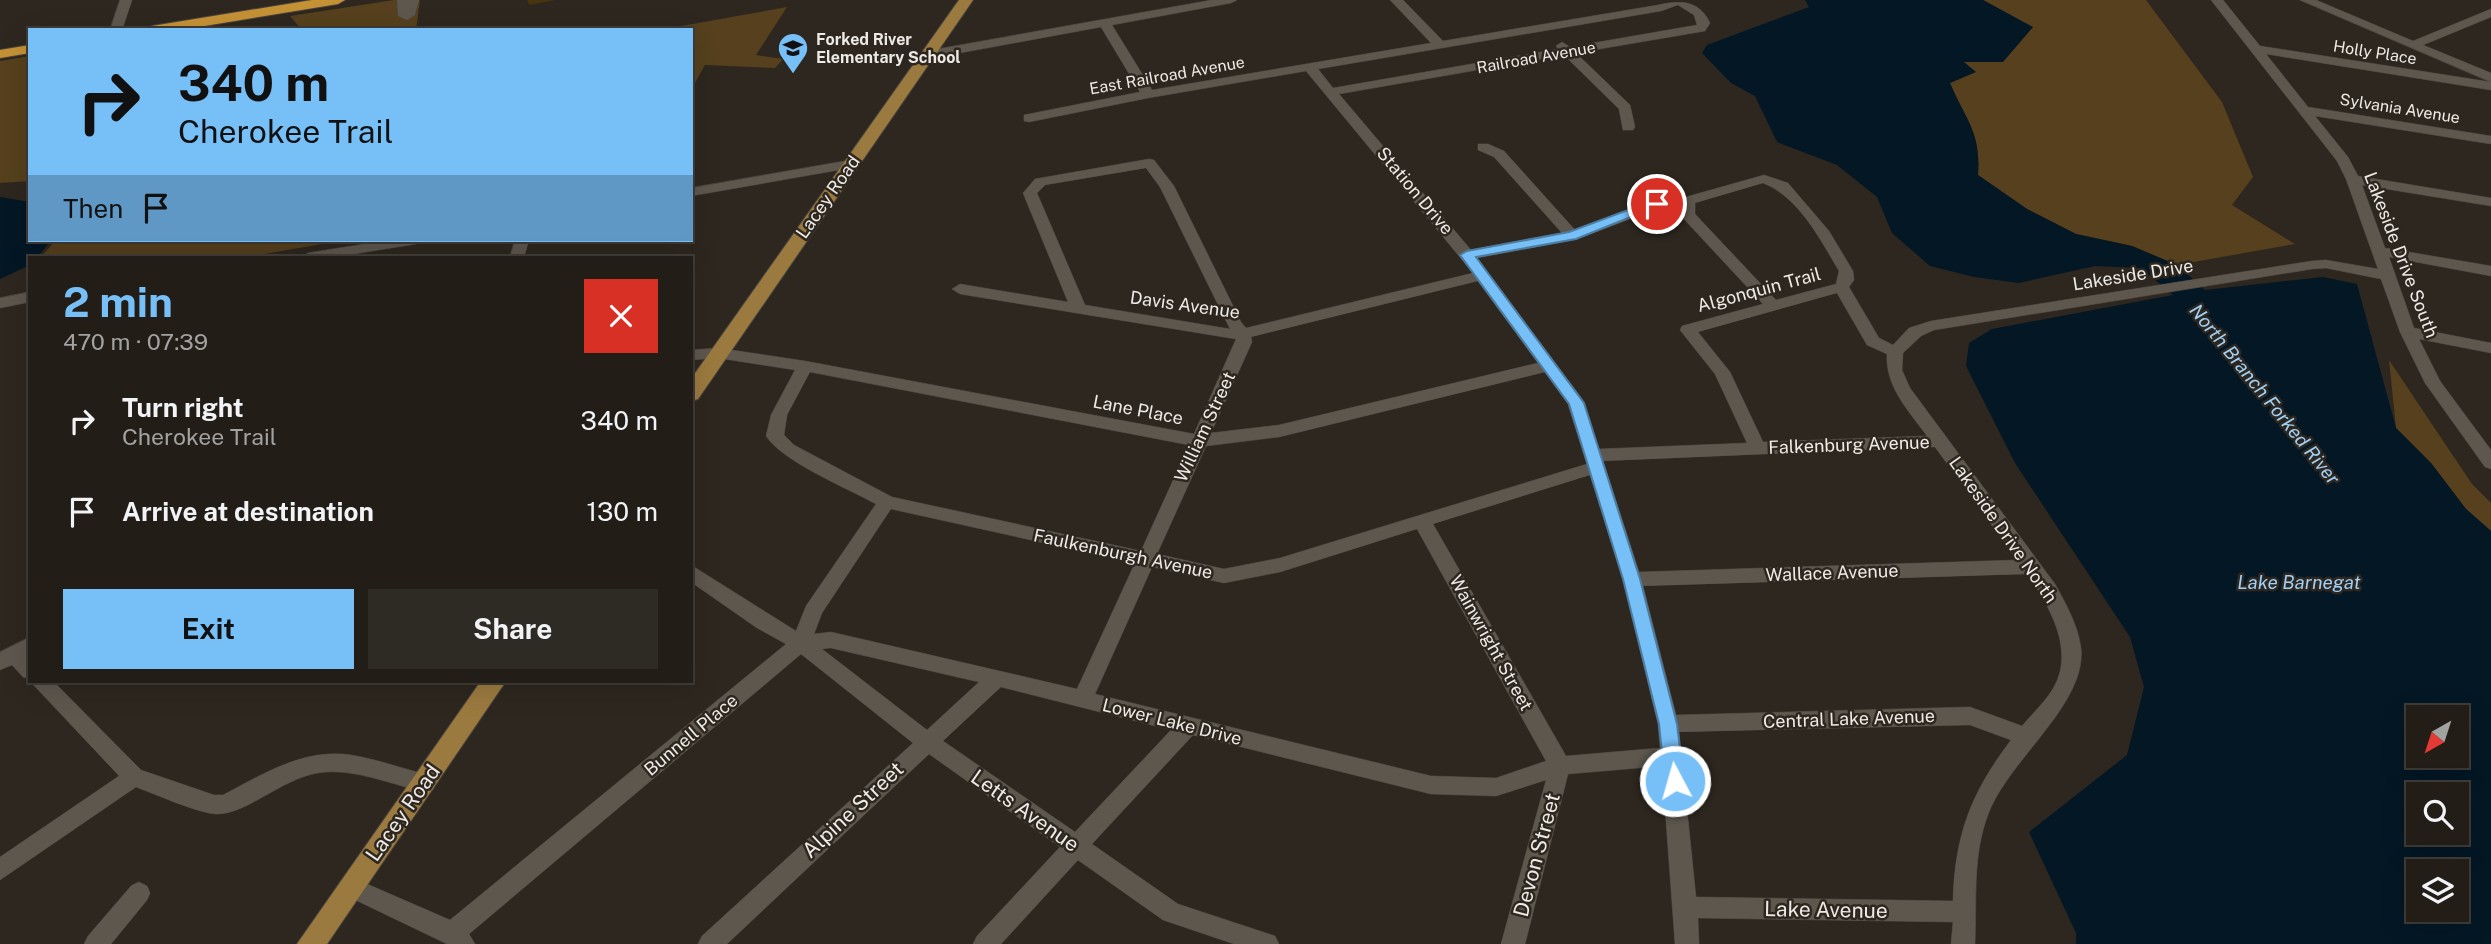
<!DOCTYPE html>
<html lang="en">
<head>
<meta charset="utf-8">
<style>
  :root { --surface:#221d17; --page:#2e2a24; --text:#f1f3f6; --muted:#a2a2a1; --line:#3f3b36; --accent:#77bff7 }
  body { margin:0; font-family:"Public Sans",sans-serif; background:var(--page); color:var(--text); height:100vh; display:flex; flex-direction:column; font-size:26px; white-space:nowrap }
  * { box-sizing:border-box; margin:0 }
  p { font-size:23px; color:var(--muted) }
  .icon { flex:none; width:38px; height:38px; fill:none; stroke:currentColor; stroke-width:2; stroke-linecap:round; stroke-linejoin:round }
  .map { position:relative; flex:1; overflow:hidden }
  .side { position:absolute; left:28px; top:256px; width:665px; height:427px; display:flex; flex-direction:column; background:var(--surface); border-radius:0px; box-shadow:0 7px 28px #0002,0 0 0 2px var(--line) }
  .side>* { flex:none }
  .banner { position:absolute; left:28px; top:28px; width:665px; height:214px; border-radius:0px; box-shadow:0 7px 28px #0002,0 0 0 2px var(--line); background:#77bff7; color:#111; overflow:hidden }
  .needle { width:46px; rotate:219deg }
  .fabs { position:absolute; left:2406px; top:705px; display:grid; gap:14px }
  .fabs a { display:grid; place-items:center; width:63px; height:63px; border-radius:0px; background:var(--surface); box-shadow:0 7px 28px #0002,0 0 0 2px var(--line); font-size:35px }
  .pin { position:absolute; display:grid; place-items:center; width:60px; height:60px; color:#fff; margin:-30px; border:4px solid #fff; border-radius:50%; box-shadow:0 2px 7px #0007 }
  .me { position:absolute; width:77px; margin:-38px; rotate:354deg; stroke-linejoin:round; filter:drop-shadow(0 0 5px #0008) }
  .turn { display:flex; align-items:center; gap:24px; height:147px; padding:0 35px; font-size:32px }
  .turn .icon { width:91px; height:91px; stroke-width:2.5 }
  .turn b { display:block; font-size:49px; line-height:60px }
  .then { display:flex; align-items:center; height:66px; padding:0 35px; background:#0003; gap:14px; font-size:26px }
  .round { display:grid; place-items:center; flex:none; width:74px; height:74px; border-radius:0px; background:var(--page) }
  .head { display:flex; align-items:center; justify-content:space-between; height:119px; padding:0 35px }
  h1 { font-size:42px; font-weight:700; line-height:52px; color:var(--accent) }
  .action { display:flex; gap:14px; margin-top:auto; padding:14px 35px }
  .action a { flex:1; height:80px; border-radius:0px; background:var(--accent); color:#111; font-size:28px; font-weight:700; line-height:80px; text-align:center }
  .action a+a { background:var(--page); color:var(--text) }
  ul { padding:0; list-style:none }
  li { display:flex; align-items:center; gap:21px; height:91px; padding:0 35px }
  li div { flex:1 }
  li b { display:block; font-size:26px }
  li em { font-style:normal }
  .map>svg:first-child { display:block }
  .green { fill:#56401d }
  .water { fill:#041725; fill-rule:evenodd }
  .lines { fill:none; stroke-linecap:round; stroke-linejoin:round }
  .minor-casing { stroke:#49443e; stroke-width:1 }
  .major-casing { stroke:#49443e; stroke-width:2 }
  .highway-casing { stroke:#49443e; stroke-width:2 }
  .minor { fill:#5d574e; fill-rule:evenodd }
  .major { fill:#9b7a3f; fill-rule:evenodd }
  .highway { fill:#c59135; fill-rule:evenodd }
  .shaded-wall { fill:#48340e }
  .route { fill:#77bff7; stroke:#4d7ca1; stroke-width:2 }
  .labels { text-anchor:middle; stroke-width:5; stroke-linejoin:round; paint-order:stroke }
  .far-poi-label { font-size:16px; font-weight:bold; fill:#ede9e4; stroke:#2d271f; text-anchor:start }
  .far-street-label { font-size:16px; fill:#ede9e4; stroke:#2d271f }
  .street-label { font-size:18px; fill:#ede9e4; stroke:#2d271f }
  .water-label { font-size:19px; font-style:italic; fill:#9ed0f8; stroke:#2d271f }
  .near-street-label { font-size:21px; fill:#ede9e4; stroke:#2d271f }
</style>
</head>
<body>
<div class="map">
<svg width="2491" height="944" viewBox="0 0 2491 944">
  <rect width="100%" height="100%" fill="#2d271f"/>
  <g class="green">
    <path d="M394 0H420L416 30H302L290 16Z"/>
    <path d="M1983 0H2146L2222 102 2253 177 2232 205 2295 244 2177 265 2132 246 2076 234 2027 209 1978 175C1981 131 1966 121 1950 83L1975 72 1963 62 2033 28Z"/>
    <path d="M787 7 756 55 783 59 775 68 705 65 691 90V30H659Z"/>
    <path d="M30 56V181L0 183V61Z"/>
    <path d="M56 240H345L247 257H41Z"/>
    <path d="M2389 360 2472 484 2491 503V531L2466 509 2431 463 2396 428Z"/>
  </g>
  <g class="water">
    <path d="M1805 0H1983L2033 27 2003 62H1964L1976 72 1950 83C1966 121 1981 132 1978 175L2027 209 2076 234 2132 246 2177 265 2205 290 2323 277 2357 284 2396 428 2431 463 2466 509 2491 531V944H2076V933L2029 832 2127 755 2144 687 2130 637 2015 463 1966 366 1969 343 1992 329 2173 295 2141 268 2095 266 2019 283 1974 277 1930 266 1892 233 1877 197 1837 165 1777 142 1755 96 1731 83 1702 53 1707 45 1809 7ZM2418 718H2457V756H2418ZM2418 794H2457V833H2418ZM2418 872H2457V910H2418Z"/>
    <path d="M0 197 30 202V240H51L38 257H30V265L0 279Z"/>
  </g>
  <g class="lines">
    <g class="minor-casing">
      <g id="minor">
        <path d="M120 0H132L122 30H110Z"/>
        <path d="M397 0H419L415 15 407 20 398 16Z"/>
        <path d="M1212 0H1237L1231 3 1112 25 1152 90 1431 43 1390 0H1403L1443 41 1658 5C1681 0 1699 0 1710 23L1705 31 1576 53 1630 105 1635 127 1633 130H1623L1619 109 1564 55 1339 94 1471 250 1562 233 1494 157 1478 150V144H1488L1504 151 1575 230 1652 201 1686 197 1764 175 1788 183 1829 231 1853 271 1854 280 1849 287 1879 338 1893 345 1909 328 1931 321 2312 261 2326 260 2378 269 2346 179 2337 161 2211 0H2223L2260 46 2491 82V90L2266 54 2308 107 2491 136V144L2315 116 2348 157 2358 176 2491 198V206L2362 185 2385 248 2491 266V276L2389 257 2414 328 2491 343V353L2419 339 2440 381 2491 450V469L2485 467 2425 383 2400 332 2381 279 2326 268 2312 269 1934 330 1921 336 1903 353 1902 370 1910 388 2055 584C2066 604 2078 625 2081 648 2087 703 2010 759 1989 812 1972 854 1977 901 1975 944H1951L1953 922 1698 918 1699 944H1675L1662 766 1568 774 1525 944H1501L1546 780 1496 796 1431 794 1193 735 1092 844 1178 904 1275 936 1279 944H1234L1163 920 1078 860 1001 944H973L977 936 1060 847 929 754 727 944H698L702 936 913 743 801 654 469 934 475 944H447L343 894 340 887 343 880 351 877 450 920 786 644 757 628 691 582V565L796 631 806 606 876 504C847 488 783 462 766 436L771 415 795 370 718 358 691 360V350L718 348 805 361 1194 434 1236 339 960 294 952 289 960 284 1068 302 1023 193 1035 179 1149 159 1154 160 1174 186 1241 322 1246 328 1473 273 1306 71 1148 98 1029 122 1024 121V115L1140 92 1101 27 927 59 921 55 927 51ZM1678 5 1694 15 1697 25 1570 47 1562 42 1556 46 1558 49 1333 88 1318 69 1661 11ZM1146 168 1160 187 1230 329 1085 305 1037 193 1045 185ZM1763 183C1799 197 1820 239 1839 271L1836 284 1776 300 1695 214V203ZM1681 206 1683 218 1763 304 1682 326 1680 330 1715 374 1747 443 1599 449 1582 399 1477 258 1577 239 1659 208ZM1478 281 1538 363 1279 425 1211 433 1252 342 1251 337ZM1837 293 1867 345 1887 354C1885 387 1909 411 1927 436L1763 442 1730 372 1698 332ZM810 372 1189 445 1141 551 892 497 794 445 784 435 787 415ZM1545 372 1568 404 1587 464 1280 558 1224 569 1157 554 1206 446 1279 437ZM1935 447 2017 560 1639 572 1603 461ZM1590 475 1623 579 1658 724 1660 748 1566 756 1433 524ZM891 509 1135 563 1077 689 831 632 814 634 822 613ZM1417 529 1546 761 1496 778 1431 776 1095 694 1152 567 1224 583 1280 572ZM2027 574C2049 605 2075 649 2054 687 2046 701 2033 713 2022 726L1970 707 1676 715 1643 586ZM831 648 979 682 927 730 822 649ZM1001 687 1171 730 1075 832 943 741ZM1970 725 2011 740C1971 793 1955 834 1953 901L1696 897 1679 732Z"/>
        <path d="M2300 0H2316L2413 41 2491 9V17L2423 45 2491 73V82Z"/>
        <path d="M851 160 856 161V167L691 196V188Z"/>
        <path d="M390 240H423L416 244 335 257H301L308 253Z"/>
        <path d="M515 240H529L524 257H510Z"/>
        <path d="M30 292V302L0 308V298Z"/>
        <path d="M30 637V679L23 677 12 665 0 670V652Z"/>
        <path d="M30 681H53L141 770 214 795H223C263 774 304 748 351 755 376 759 400 768 425 774L433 776 436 783 433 790 425 792C393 785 359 770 326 772 286 774 249 814 217 814 200 814 155 794 136 787L0 880V857L119 776Z"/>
        <path d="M139 882 147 886 150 893 147 900 111 944H84L88 936 131 886Z"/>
      </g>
    </g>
    <g class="major-casing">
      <g id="major">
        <path d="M959 0H973L698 399 691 401V379Z"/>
        <path d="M481 681H506L327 944H297Z"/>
      </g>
    </g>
    <g class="highway-casing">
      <g id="highway">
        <path d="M312 0H345L338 4 180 30H145L152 26Z"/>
        <path d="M30 45V53L0 58V50Z"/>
      </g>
    </g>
    <use href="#minor" class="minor"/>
    <use href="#major" class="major"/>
    <use href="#highway" class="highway"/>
  </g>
  <path class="shaded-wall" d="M527 0H556L529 5Z"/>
  <path class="route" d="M1652 201 1663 204 1576 239 1476 257 1584 403 1640 579 1677 724 1684 781 1682 787 1675 789 1668 787 1665 781 1659 724 1623 579 1569 404 1460 255 1467 251 1569 232Z"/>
  <defs>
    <g id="school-pin" transform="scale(1.575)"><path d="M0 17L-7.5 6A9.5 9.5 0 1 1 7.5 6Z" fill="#77bff7" stroke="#2d271f"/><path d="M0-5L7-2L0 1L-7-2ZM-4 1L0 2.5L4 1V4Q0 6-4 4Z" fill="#111"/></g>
  </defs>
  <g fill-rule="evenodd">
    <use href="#school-pin" x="793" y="48"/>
  </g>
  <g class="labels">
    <g class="far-poi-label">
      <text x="816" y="45">Forked River<tspan x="816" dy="18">Elementary School</tspan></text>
    </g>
    <g class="far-street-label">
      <text transform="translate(2375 52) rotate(9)" y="6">Holly Place</text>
      <text transform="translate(1536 57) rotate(-10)" y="6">Railroad Avenue</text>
      <text transform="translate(1167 75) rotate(-10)" y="6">East Railroad Avenue</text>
      <text transform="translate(2400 108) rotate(9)" y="6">Sylvania Avenue</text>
    </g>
    <g class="street-label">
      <text transform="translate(1415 191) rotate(50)" y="6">Station Drive</text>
      <text transform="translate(828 197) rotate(-55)" y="6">Lacey Road</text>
      <text transform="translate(2401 255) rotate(69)" y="6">Lakeside Drive South</text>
      <text transform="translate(2133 275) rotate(-9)" y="6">Lakeside Drive</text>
      <text transform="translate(1759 290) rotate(-15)" y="6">Algonquin Trail</text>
      <text transform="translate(1185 305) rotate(8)" y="6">Davis Avenue</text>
      <text transform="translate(1138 410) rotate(11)" y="6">Lane Place</text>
      <text transform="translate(1205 427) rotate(-65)" y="6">William Street</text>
      <text transform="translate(1849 445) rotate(-2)" y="6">Falkenburg Avenue</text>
      <text transform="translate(2003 530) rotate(55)" y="6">Lakeside Drive North</text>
      <text transform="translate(1123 554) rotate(12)" y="6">Faulkenburgh Avenue</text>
      <text transform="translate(1832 573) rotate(-2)" y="6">Wallace Avenue</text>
      <text transform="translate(1491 643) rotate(61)" y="6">Wainwright Street</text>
      <text transform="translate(1849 719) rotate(-2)" y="6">Central Lake Avenue</text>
      <text transform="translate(1172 722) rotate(14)" y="6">Lower Lake Drive</text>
      <text transform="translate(691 735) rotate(-40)" y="6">Bunnell Place</text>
    </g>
    <g class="water-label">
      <text transform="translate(2265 394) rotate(51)" y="7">North Branch Forked River</text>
      <text x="2299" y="589">Lake Barnegat</text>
    </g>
    <g class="near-street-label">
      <text transform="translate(853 810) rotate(-43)" y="7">Alpine Street</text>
      <text transform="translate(1025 811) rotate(35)" y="7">Letts Avenue</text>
      <text transform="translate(403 813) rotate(-55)" y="7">Lacey Road</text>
      <text transform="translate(1537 855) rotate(-75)" y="7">Devon Street</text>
      <text transform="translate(1826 910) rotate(1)" y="7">Lake Avenue</text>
    </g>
  </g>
</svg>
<div class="fabs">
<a><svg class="needle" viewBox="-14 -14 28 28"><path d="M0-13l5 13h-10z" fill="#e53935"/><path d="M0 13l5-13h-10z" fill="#a2a2a1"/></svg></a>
<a><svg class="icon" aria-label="search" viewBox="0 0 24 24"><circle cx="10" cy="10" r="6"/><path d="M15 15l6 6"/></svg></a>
<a><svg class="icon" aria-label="layers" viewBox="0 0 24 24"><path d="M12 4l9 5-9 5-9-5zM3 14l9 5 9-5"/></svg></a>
</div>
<div class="pin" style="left:1657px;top:204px;background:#d93025"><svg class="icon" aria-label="arrive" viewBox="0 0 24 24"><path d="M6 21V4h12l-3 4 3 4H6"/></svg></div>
<svg class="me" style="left:1675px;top:781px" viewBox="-20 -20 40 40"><circle r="17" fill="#77bff7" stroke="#fff" stroke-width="3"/><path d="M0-11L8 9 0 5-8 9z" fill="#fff"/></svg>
<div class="banner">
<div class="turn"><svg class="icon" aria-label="right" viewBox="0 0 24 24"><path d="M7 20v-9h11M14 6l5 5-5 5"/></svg><div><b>340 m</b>Cherokee Trail</div></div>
<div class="then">Then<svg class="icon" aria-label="arrive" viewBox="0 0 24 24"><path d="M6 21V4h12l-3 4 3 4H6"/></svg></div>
</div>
<section class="side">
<div class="head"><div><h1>2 min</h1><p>470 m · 07:39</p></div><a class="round" style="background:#d93025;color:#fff"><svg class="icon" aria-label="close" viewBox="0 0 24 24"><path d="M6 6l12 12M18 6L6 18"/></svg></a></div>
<ul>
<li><svg class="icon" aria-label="right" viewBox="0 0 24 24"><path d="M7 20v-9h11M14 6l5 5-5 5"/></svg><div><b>Turn right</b><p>Cherokee Trail</p></div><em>340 m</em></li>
<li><svg class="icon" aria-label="arrive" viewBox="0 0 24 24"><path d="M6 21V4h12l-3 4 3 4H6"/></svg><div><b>Arrive at destination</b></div><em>130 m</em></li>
</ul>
<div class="action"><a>Exit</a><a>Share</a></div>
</section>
</div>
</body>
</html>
